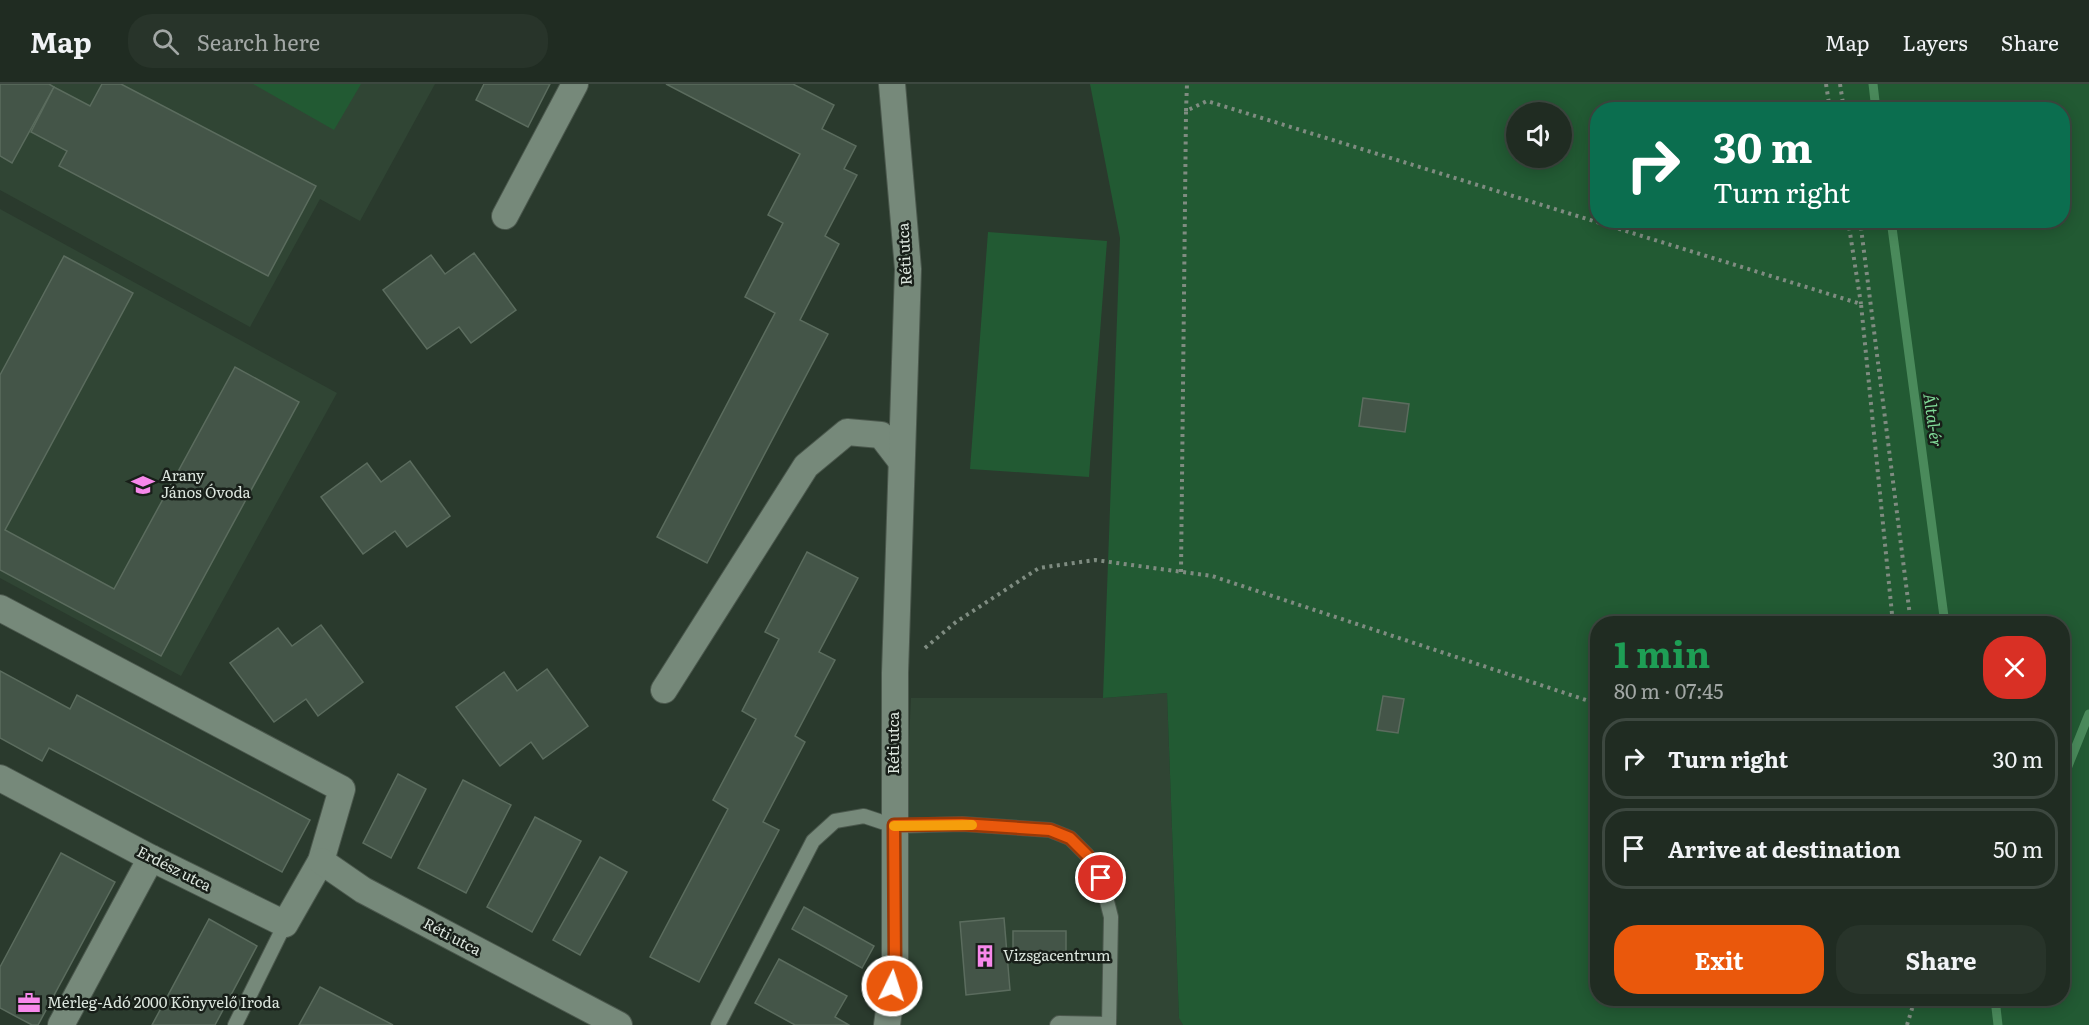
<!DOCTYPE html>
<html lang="en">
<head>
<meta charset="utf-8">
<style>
  :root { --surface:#202c22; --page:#28342a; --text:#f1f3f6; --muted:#a2a7a5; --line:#3d4840; --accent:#ea580c }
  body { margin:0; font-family:Literata,serif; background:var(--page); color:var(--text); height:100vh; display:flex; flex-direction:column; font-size:22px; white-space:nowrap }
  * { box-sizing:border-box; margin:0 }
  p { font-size:20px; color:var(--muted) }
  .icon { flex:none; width:33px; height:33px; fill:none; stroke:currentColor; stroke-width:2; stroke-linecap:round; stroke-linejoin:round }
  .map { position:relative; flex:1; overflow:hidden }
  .sheet { position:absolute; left:1590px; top:532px; width:480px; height:390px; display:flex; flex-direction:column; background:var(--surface); border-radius:24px; box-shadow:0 3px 15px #0003,0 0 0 2px var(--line) }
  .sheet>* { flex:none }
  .guide { position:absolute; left:1590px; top:18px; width:480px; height:126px; border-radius:24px; box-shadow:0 3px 15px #0003,0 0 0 2px var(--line); background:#0b6e4f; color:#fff; overflow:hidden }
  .buttons { position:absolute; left:1506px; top:18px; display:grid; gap:12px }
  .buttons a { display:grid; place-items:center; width:66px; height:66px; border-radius:50%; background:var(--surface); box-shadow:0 3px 15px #0003,0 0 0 2px var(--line); font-size:30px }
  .pin { position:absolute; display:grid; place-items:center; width:51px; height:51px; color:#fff; margin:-26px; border:3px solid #fff; border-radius:50%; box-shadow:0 2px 6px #0007 }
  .me { position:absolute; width:66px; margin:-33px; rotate:4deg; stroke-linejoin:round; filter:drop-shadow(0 0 4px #0008) }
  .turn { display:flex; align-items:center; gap:21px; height:126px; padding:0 24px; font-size:27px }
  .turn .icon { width:78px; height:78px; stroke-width:2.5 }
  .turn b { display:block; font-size:42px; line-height:51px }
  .round { display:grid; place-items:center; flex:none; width:63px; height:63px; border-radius:24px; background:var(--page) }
  .summary { display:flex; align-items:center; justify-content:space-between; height:102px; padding:0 24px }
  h1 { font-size:36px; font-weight:700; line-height:45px; color:#1e9e55 }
  .cta { display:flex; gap:12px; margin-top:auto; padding:12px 24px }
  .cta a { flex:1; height:69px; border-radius:24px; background:var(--accent); color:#fff; font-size:24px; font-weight:700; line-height:69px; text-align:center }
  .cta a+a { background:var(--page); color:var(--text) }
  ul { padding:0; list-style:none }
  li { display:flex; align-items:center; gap:18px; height:81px; margin:0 12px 9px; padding:0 12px; border:3px solid var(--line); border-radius:24px }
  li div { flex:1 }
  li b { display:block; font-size:22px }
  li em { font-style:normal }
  header { display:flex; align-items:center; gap:36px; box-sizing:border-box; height:84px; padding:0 30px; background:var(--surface); border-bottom:2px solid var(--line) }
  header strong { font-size:28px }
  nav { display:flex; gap:33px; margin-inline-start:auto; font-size:21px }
  .search { width:420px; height:54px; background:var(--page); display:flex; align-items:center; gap:15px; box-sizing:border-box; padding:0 21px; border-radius:24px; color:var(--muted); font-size:22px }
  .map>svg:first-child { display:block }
  .built { fill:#304534 }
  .green { fill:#225a33; fill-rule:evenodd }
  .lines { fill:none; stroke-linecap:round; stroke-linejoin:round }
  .stream { stroke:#4a8a5b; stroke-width:9 }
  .building { fill:#445548; stroke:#5b6c5e; stroke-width:1.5 }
  .service-casing { stroke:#4b584d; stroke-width:16 }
  .minor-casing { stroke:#4b584d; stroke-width:28 }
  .path { stroke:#7f8c81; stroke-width:4; stroke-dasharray:3 4.5; stroke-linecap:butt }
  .service { stroke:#76897a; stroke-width:14 }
  .minor { stroke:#76897a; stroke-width:26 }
  .route-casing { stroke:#983908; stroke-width:15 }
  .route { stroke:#ea580c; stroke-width:10 }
  .slow { stroke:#f59e0b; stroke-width:10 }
  .labels { text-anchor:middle; stroke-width:5; stroke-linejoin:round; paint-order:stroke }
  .street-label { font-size:15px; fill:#dce6de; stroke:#181f19 }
  .poi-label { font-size:15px; fill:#dce6de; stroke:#181f19; text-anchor:start }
  .water-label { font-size:16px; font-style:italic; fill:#80da98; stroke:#181f19 }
</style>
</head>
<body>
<header>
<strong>Map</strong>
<div class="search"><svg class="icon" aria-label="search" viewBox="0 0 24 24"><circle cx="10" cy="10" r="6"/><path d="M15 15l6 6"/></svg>Search here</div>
<nav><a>Map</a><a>Layers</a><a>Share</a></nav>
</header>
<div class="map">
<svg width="2089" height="941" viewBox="0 0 2089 941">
  <rect width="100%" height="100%" fill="#2a3a2d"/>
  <g class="built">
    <path d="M0 0H435L360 137 320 115 250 243 0 106Z"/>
    <path d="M0 125 337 309 181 592 0 494Z"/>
    <path d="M1167 609 1179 933 1183 941H900L903 926 904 765 911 614H1103Z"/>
  </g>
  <g class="green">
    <path d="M253 0H361L334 46Z"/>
    <path d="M1090 0H2089V941H1183L1179 934 1167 609 1103 614 1120 154ZM1598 26H2062V136H1598ZM1516 28H1562V74H1516ZM1598 540H2062V915H1598Z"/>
    <path d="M988 148 1107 157 1089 393 970 385Z"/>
  </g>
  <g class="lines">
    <g class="stream">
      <path d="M1873 0 1876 26"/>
      <path d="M1891 136 1945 540"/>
      <path d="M2062 697 2089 630"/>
      <path d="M1995 915 1998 941"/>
    </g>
  </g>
  <g class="building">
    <path d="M0 0H49L54 3 12 79 0 72Z"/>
    <path d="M102 0H121L316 102 268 192 59 82 67 67 31 48 54 3 90 22Z"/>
    <path d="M484 0H550L528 43 476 16Z"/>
    <path d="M666 0H793L834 21 822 45 856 62 844 85 857 91 825 152 839 160 800 236 828 250 707 479 657 453 775 229 745 213 783 139 768 131 800 70Z"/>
    <path d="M474 169 516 226 471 259 459 243 427 265 383 206 431 171 445 190Z"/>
    <path d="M64 172 133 209 5 446 114 505 235 283 299 318 161 572 0 486V291Z"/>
    <path d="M1363 314 1409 320 1405 348 1359 342Z"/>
    <path d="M410 377 450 432 407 463 395 447 363 470 321 413 367 379 381 398Z"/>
    <path d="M807 468 858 494 819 568 835 576 795 652 805 658 763 738 779 746 699 898 650 873 728 725 713 716 756 635 742 627 779 555 765 548Z"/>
    <path d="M321 541 363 598 318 632 306 615 274 638 230 579 278 544 292 562Z"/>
    <path d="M547 585 588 642 543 675 531 658 500 682 456 623 504 588 517 607Z"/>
    <path d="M0 587 70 625 77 611 310 736 282 788 49 664 42 677 0 654Z"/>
    <path d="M1383 612 1404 615 1398 649 1377 646Z"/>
    <path d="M398 690 426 705 391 774 363 759Z"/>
    <path d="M463 696 511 721 466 809 418 784Z"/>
    <path d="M535 733 581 757 532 848 487 823Z"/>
    <path d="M61 769 115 798 38 941H32L0 924V883Z"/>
    <path d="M600 773 627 788 580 871 553 856Z"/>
    <path d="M804 823 874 862 862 884 792 845Z"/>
    <path d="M1004 834 1010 906 966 911 960 838Z"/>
    <path d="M209 835 257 862 215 941H152Z"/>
    <rect x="1013" y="847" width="53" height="27"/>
    <path d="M779 875 847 912 835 933 849 941H795L755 919Z"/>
    <path d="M320 903 393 941H299Z"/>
  </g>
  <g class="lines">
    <g class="service-casing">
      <g id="service">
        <path d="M235 941 285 840"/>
        <path d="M718 941 813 757 835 737 864 732 894 742 962 740 1050 746 1070 754 1087 771 1101 794 1111 833 1109 941"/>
        <path d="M1057 941 1059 939 1109 940"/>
      </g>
    </g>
    <g class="minor-casing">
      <g id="minor">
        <path d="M505 132 575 0"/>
        <path d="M0 524 342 705 321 777 285 840 151 774 0 694"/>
        <path d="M664 606 806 382 847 348 881 351 901 377"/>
        <path d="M321 777 363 806 619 941"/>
        <path d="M61 941 151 774"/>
        <path d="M887 941 895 883V589L908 185 892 0"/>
      </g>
    </g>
    <g class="path">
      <path d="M1826 0 1830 26"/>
      <path d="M1840 0 1844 26"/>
      <path d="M1186 27 1187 0"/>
      <path d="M1848 136 1861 220"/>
      <path d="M1860 136 1911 540"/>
      <path d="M1181 488 1186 27 1207 17 1861 220 1893 540"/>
      <path d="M925 564 956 538 1039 484 1095 476 1212 492 1598 620"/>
      <path d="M1907 941 1915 915"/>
    </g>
    <use href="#service" class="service"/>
    <use href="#minor" class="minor"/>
  </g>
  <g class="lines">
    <g class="route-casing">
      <path id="route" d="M892 902 895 883 894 741 962 740 1050 746 1070 754 1087 771 1101 794"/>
    </g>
    <use href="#route" class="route"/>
    <path class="slow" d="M894 742 972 741"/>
  </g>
  <defs>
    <g id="school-bare" transform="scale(1.8)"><path d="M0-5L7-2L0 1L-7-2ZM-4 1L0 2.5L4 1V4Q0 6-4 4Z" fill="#f788eb" stroke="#181f19" stroke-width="2.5" paint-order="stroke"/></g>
    <g id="building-bare" transform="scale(1.8)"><path d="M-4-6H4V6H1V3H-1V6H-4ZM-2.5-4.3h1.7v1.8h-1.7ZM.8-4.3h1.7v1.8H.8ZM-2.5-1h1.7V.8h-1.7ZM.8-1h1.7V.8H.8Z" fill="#f788eb" stroke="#181f19" stroke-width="2.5" paint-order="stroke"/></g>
    <g id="office-bare" transform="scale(1.8)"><path d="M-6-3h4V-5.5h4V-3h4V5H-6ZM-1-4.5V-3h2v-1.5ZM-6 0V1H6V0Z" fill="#f788eb" stroke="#181f19" stroke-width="2.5" paint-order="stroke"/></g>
  </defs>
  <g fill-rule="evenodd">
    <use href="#school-bare" x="143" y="401"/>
    <use href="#building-bare" x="985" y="872"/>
    <use href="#office-bare" x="29" y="919"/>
  </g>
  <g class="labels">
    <g class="street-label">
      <text transform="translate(905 170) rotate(-93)" y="5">Réti utca</text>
      <text transform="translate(894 659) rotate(-90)" y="5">Réti utca</text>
      <text transform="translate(174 785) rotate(27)" y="5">Erdész utca</text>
      <text transform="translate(452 853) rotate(28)" y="5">Réti utca</text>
    </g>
    <g class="poi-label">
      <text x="161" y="397">Arany<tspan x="161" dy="17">János Óvoda</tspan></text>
      <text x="1003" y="877">Vizsgacentrum</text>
      <text x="47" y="924">Mérleg-Adó 2000 Könyvelő Iroda</text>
    </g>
    <g class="water-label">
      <text transform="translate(1933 336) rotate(82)" y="6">Által-ér</text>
    </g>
  </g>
</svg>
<div class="buttons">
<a><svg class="icon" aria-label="sound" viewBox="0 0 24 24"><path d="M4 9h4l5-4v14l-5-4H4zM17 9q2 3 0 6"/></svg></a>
</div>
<div class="pin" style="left:1101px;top:794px;background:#d93025"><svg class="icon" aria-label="arrive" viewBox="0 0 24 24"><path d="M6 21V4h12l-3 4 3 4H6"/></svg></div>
<svg class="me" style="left:892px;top:902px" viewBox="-20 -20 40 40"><circle r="17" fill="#ea580c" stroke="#fff" stroke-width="3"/><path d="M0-11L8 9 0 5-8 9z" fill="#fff"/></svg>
<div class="guide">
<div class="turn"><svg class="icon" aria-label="right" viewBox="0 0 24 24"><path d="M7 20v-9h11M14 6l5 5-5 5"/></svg><div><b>30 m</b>Turn right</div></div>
</div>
<section class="sheet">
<div class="summary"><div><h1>1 min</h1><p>80 m · 07:45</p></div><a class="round" style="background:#d93025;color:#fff"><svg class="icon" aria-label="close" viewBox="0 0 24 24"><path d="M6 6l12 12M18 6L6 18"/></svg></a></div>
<ul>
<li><svg class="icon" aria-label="right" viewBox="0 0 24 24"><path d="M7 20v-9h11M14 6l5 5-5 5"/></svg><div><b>Turn right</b></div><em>30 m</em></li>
<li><svg class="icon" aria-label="arrive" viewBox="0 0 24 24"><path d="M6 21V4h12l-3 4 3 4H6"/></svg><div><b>Arrive at destination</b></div><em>50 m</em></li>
</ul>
<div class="cta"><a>Exit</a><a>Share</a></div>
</section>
</div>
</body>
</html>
